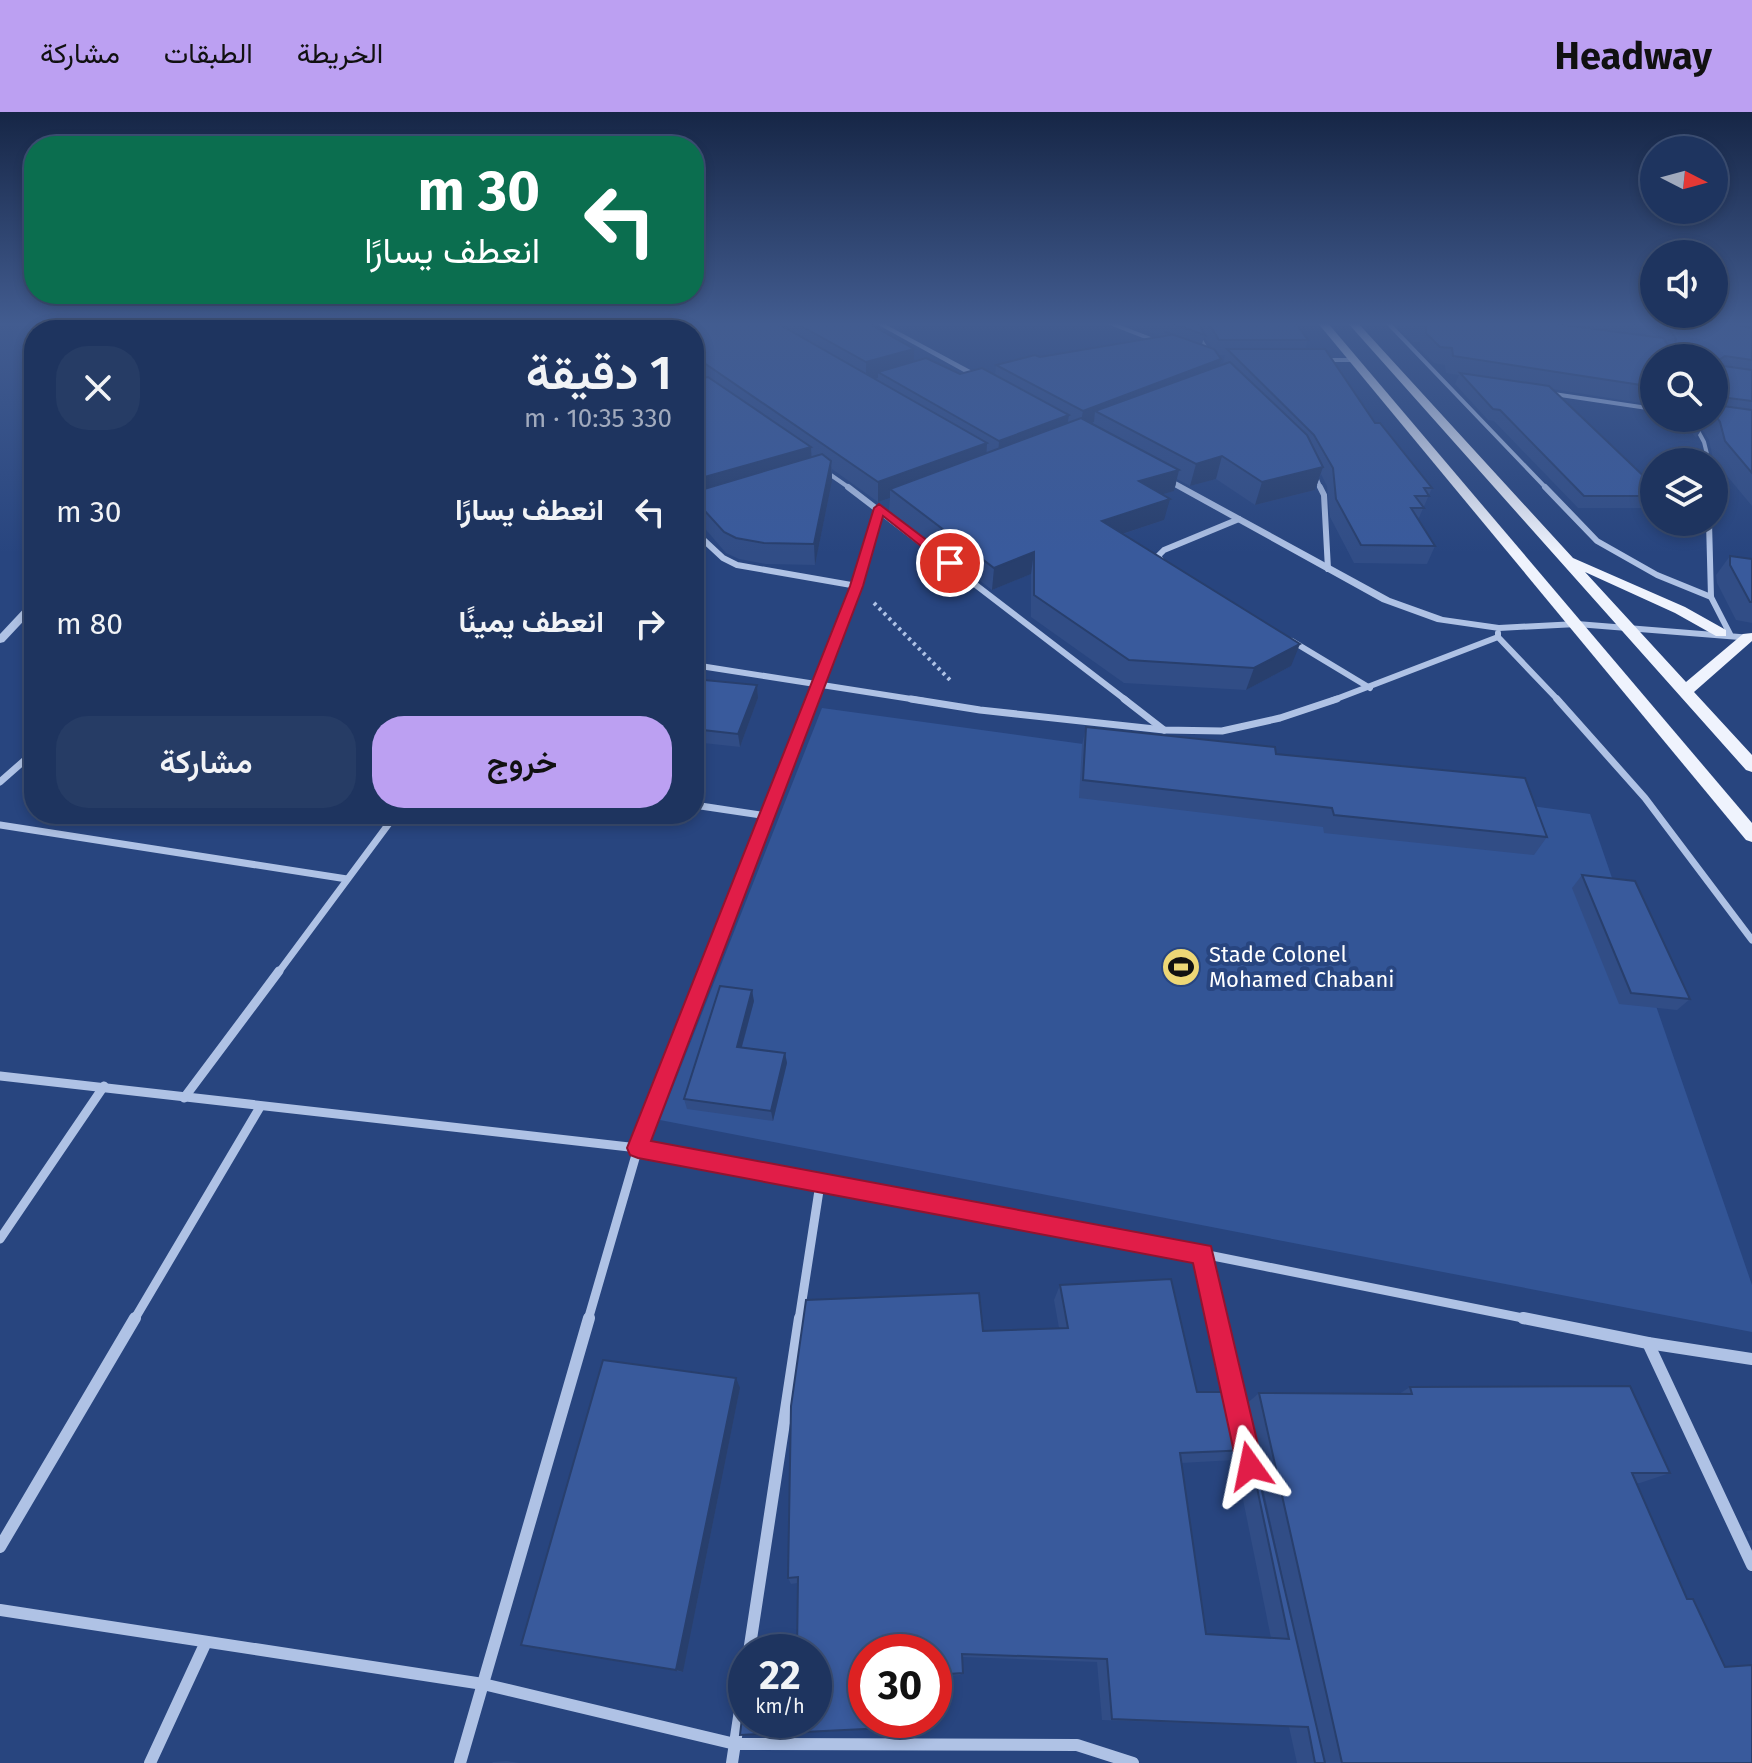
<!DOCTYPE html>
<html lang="ar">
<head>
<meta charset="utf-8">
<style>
  :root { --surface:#1e345f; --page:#263c65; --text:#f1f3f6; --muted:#a1aabd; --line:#3c4f74; --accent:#bca0f2 }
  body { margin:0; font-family:"Fira Sans",Vazirmatn,sans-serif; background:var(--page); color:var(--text); direction:rtl; height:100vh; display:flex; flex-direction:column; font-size:30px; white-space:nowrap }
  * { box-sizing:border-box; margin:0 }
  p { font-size:26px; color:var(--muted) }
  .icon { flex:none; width:44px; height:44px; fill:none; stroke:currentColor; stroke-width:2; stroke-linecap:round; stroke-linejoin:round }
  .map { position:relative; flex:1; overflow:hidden; direction:ltr }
  .sheet { position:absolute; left:24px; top:208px; width:680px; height:504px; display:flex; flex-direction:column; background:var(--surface); border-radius:32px; box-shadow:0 4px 12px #0003,0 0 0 2px var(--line); direction:rtl }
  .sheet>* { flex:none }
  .guide { position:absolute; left:24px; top:24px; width:680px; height:168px; border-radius:32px; box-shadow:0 4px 12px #0003,0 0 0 2px var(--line); direction:rtl; background:#0b6e4f; color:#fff; overflow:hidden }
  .needle { width:52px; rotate:96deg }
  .controls { position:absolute; left:1640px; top:24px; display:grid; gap:16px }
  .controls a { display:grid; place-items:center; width:88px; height:88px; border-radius:50%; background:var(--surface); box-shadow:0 4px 12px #0003,0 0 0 2px var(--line); font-size:40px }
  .speed { position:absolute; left:728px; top:1522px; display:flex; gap:16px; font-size:40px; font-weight:700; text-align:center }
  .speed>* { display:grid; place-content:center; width:104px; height:104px; border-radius:50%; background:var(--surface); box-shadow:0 4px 12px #0003,0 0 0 2px var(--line); line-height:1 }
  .speed small { font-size:20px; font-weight:400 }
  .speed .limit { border:12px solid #d22; background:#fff; color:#111 }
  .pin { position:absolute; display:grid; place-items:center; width:68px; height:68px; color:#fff; margin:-34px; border:4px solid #fff; border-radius:50%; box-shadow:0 2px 8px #0007 }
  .me { position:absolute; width:88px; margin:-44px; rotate:348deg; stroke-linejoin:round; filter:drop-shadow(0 0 6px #0008) }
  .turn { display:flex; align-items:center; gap:28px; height:168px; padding:0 32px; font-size:36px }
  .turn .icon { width:104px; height:104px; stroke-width:2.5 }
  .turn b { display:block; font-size:56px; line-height:68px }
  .round { display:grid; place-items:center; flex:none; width:84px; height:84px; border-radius:32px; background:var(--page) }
  .headline { display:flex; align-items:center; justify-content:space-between; height:136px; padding:0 32px }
  h1 { font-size:48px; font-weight:600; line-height:60px }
  .primary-button { display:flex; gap:16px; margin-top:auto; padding:16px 32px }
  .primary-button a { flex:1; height:92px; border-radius:32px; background:var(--accent); color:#111; font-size:32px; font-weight:600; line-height:92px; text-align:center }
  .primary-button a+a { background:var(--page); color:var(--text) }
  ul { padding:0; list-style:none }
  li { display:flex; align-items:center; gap:24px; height:112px; padding:0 32px }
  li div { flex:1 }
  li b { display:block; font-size:30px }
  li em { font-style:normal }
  header { display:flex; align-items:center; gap:48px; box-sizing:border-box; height:112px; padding:0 40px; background:var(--accent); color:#111 }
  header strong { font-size:38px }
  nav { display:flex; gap:44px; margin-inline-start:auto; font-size:28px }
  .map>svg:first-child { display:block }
  .green { fill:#335596 }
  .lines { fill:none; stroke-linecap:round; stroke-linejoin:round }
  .path { stroke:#afc2e5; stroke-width:4; stroke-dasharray:3 4; stroke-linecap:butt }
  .minor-far4 { stroke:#afc2e5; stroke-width:4 }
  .minor-far3 { stroke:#afc2e5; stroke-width:6 }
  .minor-far2 { stroke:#afc2e5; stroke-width:7 }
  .minor-far1 { stroke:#afc2e5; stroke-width:9 }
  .minor { stroke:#afc2e5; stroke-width:12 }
  .tertiary { fill:#afc2e5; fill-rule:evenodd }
  .primary { fill:#eff3fd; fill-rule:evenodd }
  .wall { fill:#314d86; fill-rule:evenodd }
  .shaded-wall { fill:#283f6d }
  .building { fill:#395a9c; stroke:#283f6d; stroke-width:2; fill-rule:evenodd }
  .route { fill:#e11d48; stroke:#92132f; stroke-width:2 }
  .labels { text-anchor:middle; stroke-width:8; stroke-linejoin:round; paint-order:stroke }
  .poi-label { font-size:22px; fill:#fff; stroke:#28457f; text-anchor:start }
</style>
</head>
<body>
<header>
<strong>Headway</strong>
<nav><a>الخريطة</a><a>الطبقات</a><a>مشاركة</a></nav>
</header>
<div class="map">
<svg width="1752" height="1651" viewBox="0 0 1752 1651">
  <rect width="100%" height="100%" fill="#28457f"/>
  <path class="green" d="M822 596 1590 702 1752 1173V1220L660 1008Z"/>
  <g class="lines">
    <path class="path" d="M874 491 951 569"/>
    <g class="minor-far4">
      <path d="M1107 210 1156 229"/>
      <path d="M1190 210 1210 243"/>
      <path d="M1387 210 1547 377"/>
      <path d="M1323 248H1354"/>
      <path d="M1547 281 1654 297"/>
      <path d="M1691 306 1704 330 1709 350"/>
      <path d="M825 359 851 377"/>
      <path d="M1314 360 1321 377"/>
    </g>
    <g class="minor-far3">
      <path d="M848 375 1127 589"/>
      <path d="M1320 375 1324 383 1328 457"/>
      <path d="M1545 375 1597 429 1657 463 1711 485"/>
      <path d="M1709 410 1711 485 1730 522"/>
      <path d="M694 419 723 446 737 453 857 474"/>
      <path d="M1164 452 1158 444 1164 438 1239 407"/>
      <path d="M1498 521V525L1559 589"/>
      <path d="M1292 529 1370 576"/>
      <path d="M694 553 924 589"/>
      <path d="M812 589 857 474 879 396"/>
      <path d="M1331 589 1498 525"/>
    </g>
    <g class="minor-far2">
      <path d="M911 587 980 598 1164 618 1222 619 1280 606 1337 587"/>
      <path d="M1124 587 1164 618"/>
      <path d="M1557 587 1645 686 1752 828"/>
      <path d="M0 670 34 640"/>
      <path d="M694 693 767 704"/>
      <path d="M0 713 347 767"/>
      <path d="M278 861 396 702"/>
      <path d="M706 861 813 587"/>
    </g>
    <g class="minor-far1">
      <path d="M0 964 638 1036 1203 1142 1533 1208"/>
      <path d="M184 986 279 859"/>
      <path d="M0 1127 104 974"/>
      <path d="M1203 1142 1218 1208"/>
      <path d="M134 1208 260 995"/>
      <path d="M588 1208 638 1036 707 859"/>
      <path d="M799 1208 820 1072"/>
    </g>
    <g class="minor">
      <path d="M1217 1206 1236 1291"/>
      <path d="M1523 1206 1648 1231 1752 1247"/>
      <path d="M1648 1231 1752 1453"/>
      <path d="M0 1435 135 1206"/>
      <path d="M0 1498 483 1572 735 1632 1077 1633 1133 1651"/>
      <path d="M749 1540 800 1206"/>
      <path d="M150 1651 206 1530"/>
      <path d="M460 1651 589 1206"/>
      <path d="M732 1651 746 1559"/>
    </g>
    <g class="tertiary">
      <path d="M873 210H881L989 268 982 270Z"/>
      <path d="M1161 361 1390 486 1443 505 1499 513 1577 509 1752 523V529L1577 515 1499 519 1437 510 1382 490 1158 366V362Z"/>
      <path d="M34 489V498L4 530 0 531V522L30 490Z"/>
    </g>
    <g class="primary">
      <path d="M1317 210H1327L1752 711V730L1746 728Z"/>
      <path d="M1347 210H1357L1573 446 1685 495 1726 518V524H1716L1675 501 1585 460 1686 570 1743 522 1752 521V529L1694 580 1752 643V660L1746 658Z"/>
    </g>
  </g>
  <g class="wall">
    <path d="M286 210H456L466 218H289Z"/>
    <path d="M540 210H866L914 250 960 262 995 264 996 253 1161 224 1121 210H1295L1308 228 1305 237 1375 311 1432 376 1418 408 1435 434 1427 452 1354 451 1330 405 1327 374 1321 362 1315 378 1255 393 1216 367 1190 374 1177 367 1174 379 1162 382 1164 408 1123 422 1291 554 1246 578 1124 571 1031 505V462L992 478 889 399 890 386 878 390 832 357V369L815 453 766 452 739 447 726 441 694 404V218ZM1204 224 1212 236 1202 233ZM1218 243H1225L1223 252 1220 253Z"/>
    <path d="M1391 210H1752V394L1713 347 1709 328 1702 317 1696 326 1680 306H1714V246H1654V293L1552 277 1654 374V396H1578L1494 309 1488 308 1455 272 1459 263 1446 261 1445 253 1434 251 1420 237V230H1413Z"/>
    <path d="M1730 444 1752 447V511L1736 508 1717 471 1716 463Z"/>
    <path d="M694 567 757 573 758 586 740 635 694 630Z"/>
    <path d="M1086 615 1276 642 1547 725 1534 743 1324 721 1323 715 1079 686 1082 633Z"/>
    <path d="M1582 763 1690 887 1677 898 1619 892 1572 776Z"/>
    <path d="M754 889 742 935 785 941 787 951 773 1009 687 997 684 987Z"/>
    <path d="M1060 1173 1197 1280H1239L1286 1481 1245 1293 1259 1281 1399 1282 1410 1275 1670 1361 1640 1371H1636L1752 1651H1297L1289 1615 1102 1608 1097 1550 962 1545 963 1561 960 1563 934 1565V1540L814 1608 798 1471 791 1472 788 1466 983 1219 1059 1216 1054 1188ZM1235 1348 1271 1526 1206 1522 1181 1351Z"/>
    <path d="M740 1276 683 1560 521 1533Z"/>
    <path d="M1752 1418V1432L1746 1419Z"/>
    <path d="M507 1649 520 1651H492L493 1650Z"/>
  </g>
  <g class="shaded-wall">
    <path d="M914 237V255L878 260V266L866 269V250Z"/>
    <path d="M1221 247 1217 263 1095 299 1094 310 1080 315 1083 299Z"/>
    <path d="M697 257 700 276 694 279V259Z"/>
    <path d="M1069 303 1066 320 998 346 999 329Z"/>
    <path d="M987 331 986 351 890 377V386L878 390V370Z"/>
    <path d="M811 335 812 355 694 387V368Z"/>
    <path d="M1222 344 1216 367 1190 374 1196 352Z"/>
    <path d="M831 349 832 369 815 453 814 432Z"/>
    <path d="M1323 355 1315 378 1255 393 1262 370Z"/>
    <path d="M1179 358 1174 379 1135 390 1139 369Z"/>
    <path d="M1170 387 1164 408 1098 430 1102 409Z"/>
    <path d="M1034 440 1031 462 992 478 994 456Z"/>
    <path d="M1300 532 1291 554 1246 578 1254 556Z"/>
    <path d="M757 573 758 586 740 635 738 622Z"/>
    <path d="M752 878 754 889 739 945 737 935Z"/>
    <path d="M785 941 787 951 773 1009 771 999Z"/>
    <path d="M736 1266 740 1276 683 1560 676 1558Z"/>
  </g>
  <g class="building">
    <path d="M376 210H456L466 218H375Z"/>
    <path d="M540 210H775L987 331 878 370 694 244V218H508Z"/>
    <path d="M794 210H866L914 237 866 250Z"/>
    <path d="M1168 210H1197L1205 223Z"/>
    <path d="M1208 210H1295L1308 228H1219Z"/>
    <path d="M1415 210H1542L1663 226 1668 233H1675L1676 227 1665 210H1719L1752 216V248L1725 244 1719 248 1724 254 1752 258V289L1721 285 1719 290 1723 294 1752 298V361L1725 329 1720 310 1714 301V246H1654V275L1453 244 1452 236 1440 235 1426 221V214H1419Z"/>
    <path d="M1615 210H1653L1657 215Z"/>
    <path d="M1163 219 1214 237 1221 247 1083 299 996 253 1035 243 1040 245 1170 223Z"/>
    <path d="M1227 237H1325L1375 311H1380L1432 376H1424L1429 384H1415L1424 396H1411L1435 434 1361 433 1336 387 1333 356 1314 323Z"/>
    <path d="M926 246 960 262 982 256 1069 303 999 329 878 260Z"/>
    <path d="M1230 250 1307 323 1323 355 1262 370 1222 344 1196 352 1095 299Z"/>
    <path d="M1460 261 1549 274 1654 374V384H1584L1500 298 1493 297Z"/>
    <path d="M708 265 811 335 694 368V267Z"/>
    <path d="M1081 306 1179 358 1139 369 1170 387 1102 409 1300 532 1254 556 1129 548 1034 483V440L994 456 890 377Z"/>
    <path d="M822 342 831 349 814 432 764 431 736 426 724 420 694 387V380Z"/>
    <path d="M1730 444 1752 447V490H1750L1730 453Z"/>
    <path d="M694 567 757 573 738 622 694 617Z"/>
    <path d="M1086 615 1275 635 1276 642 1525 666 1547 725 1334 703 1332 696 1083 668Z"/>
    <path d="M1582 763 1635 769 1690 887 1631 881Z"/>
    <path d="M720 874 752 878 737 935 785 941 771 999 684 987Z"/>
    <path d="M1171 1167 1197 1280H1239L1325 1651H1315L1308 1615 1112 1607 1107 1547 962 1542 963 1561 934 1563V1540H866V1608H927V1614L740 1623 746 1572V1608H814V1540H797L798 1465 788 1466 791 1294 806 1188 979 1181 983 1219 1068 1216 1060 1173ZM1249 1338 1289 1527 1206 1522 1180 1341Z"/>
    <path d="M603 1248 736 1266 676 1558 521 1533Z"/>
    <path d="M1630 1274 1670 1361H1632L1687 1487H1693L1725 1555 1752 1553V1651H1342L1259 1281 1412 1282 1410 1275Z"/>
  </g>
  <linearGradient id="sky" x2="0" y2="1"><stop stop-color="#162646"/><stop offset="0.48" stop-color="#425c90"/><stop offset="1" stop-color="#425c90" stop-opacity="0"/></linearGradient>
  <rect width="1752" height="441" fill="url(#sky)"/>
  <path class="route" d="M879 392 957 451 946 454 883 404 863 474 651 1029 1211 1134 1263 1354 1259 1363 1250 1367 1240 1363 1237 1354 1193 1151 638 1046 630 1043 627 1036 850 474 874 396Z"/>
  <defs>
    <g id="stadium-disc" transform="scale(2)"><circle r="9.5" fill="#edd776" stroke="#28457f"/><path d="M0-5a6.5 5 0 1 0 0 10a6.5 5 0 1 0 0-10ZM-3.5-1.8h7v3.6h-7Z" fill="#111"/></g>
  </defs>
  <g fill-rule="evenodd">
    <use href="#stadium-disc" x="1181" y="855"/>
  </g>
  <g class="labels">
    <g class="poi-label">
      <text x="1209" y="850">Stade Colonel<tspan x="1209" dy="25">Mohamed Chabani</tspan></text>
    </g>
  </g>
</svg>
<div class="controls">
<a><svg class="needle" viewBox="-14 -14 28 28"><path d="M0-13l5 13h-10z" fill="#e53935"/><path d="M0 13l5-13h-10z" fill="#a1aabd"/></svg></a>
<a><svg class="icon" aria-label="sound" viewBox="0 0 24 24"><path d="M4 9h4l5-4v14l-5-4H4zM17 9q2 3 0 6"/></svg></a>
<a><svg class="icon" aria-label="search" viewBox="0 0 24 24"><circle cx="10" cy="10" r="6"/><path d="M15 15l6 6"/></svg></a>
<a><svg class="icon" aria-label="layers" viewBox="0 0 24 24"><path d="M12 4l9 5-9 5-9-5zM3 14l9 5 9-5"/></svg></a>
</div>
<div class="speed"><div>22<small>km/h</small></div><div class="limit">30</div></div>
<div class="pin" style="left:950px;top:451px;background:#d93025"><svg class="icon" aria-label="arrive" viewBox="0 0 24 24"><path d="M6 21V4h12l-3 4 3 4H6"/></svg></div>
<svg class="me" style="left:1250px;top:1354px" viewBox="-20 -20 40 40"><path d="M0-17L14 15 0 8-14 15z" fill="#e11d48" stroke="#fff" stroke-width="4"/></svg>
<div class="guide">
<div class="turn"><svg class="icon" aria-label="left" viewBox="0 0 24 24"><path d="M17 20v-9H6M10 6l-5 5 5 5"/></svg><div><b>30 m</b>انعطف يسارًا</div></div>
</div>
<section class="sheet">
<div class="headline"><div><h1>1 دقيقة</h1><p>330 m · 10:35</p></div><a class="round"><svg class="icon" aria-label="close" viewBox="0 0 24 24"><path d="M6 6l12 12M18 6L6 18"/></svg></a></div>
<ul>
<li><svg class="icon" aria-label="left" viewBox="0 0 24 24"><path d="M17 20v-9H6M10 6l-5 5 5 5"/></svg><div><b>انعطف يسارًا</b></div><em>30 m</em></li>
<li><svg class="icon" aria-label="right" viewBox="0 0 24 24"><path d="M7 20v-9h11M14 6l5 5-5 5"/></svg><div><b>انعطف يمينًا</b></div><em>80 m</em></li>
</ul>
<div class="primary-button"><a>خروج</a><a>مشاركة</a></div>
</section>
</div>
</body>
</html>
